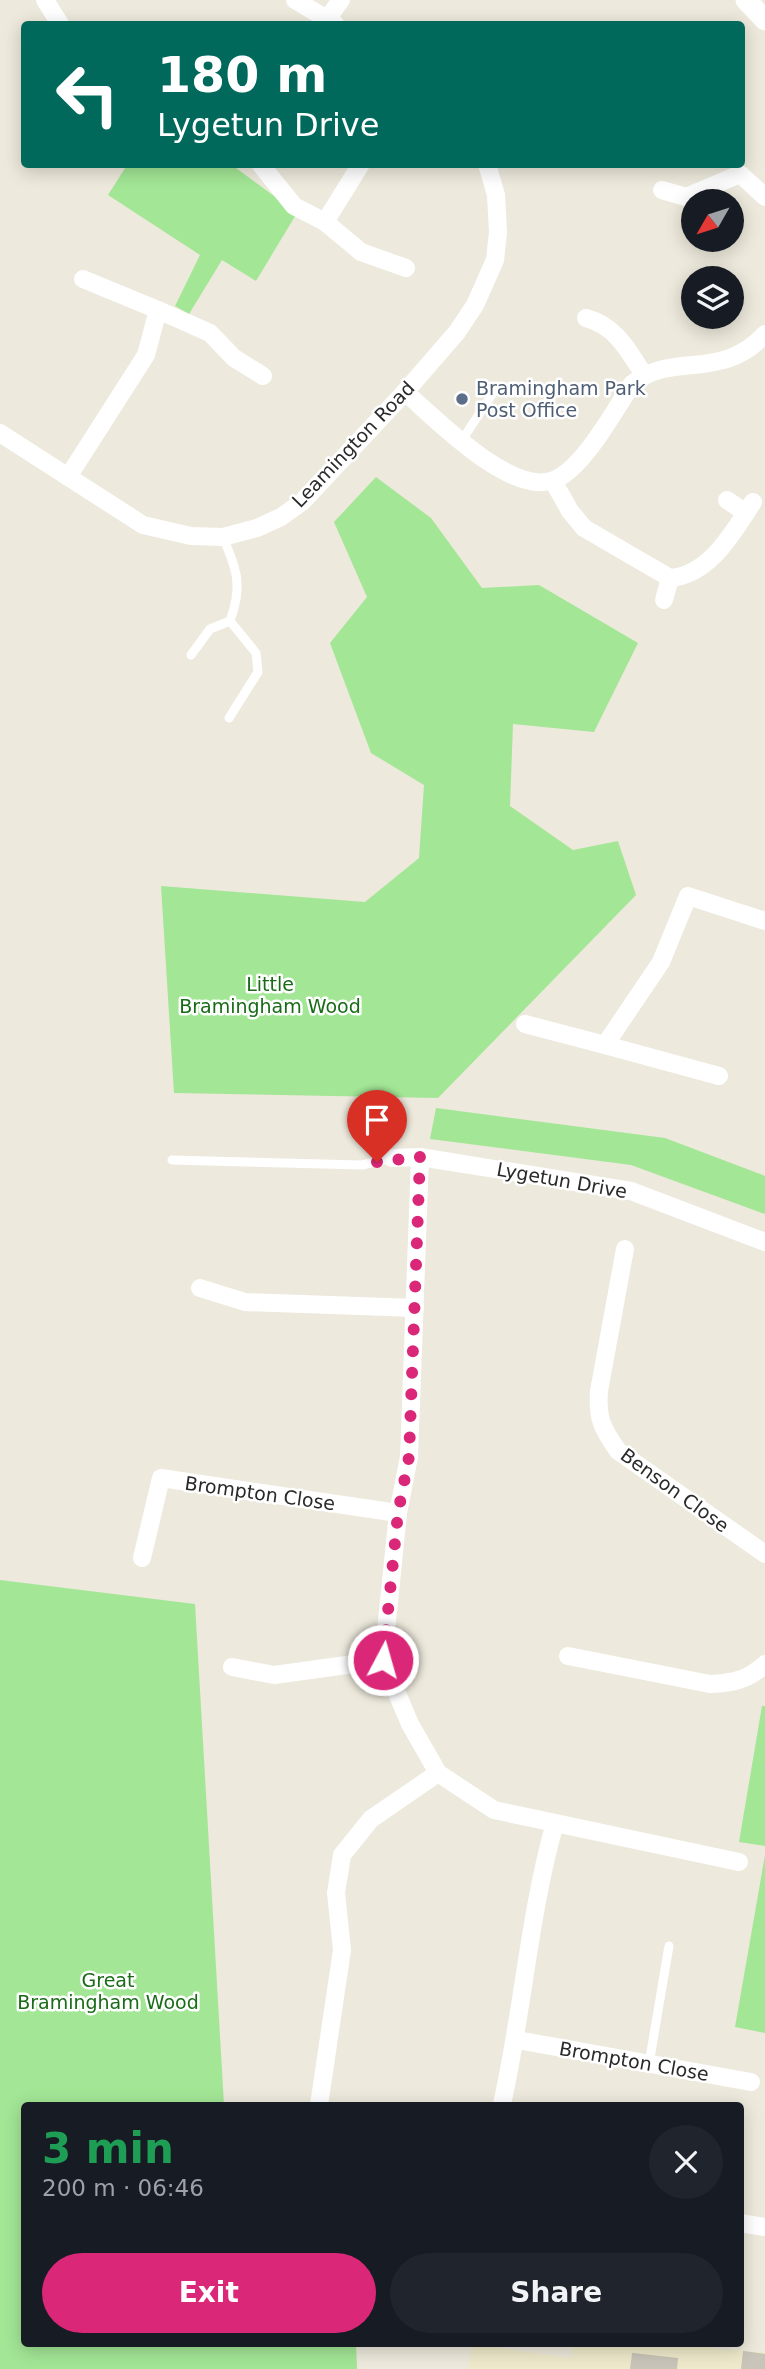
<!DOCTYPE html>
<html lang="en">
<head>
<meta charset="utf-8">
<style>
  :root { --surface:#171b24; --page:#20242c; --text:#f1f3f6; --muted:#9ea1a6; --accent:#db2777 }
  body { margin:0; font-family:"DejaVu Sans",sans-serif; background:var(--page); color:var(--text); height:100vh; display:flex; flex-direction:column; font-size:26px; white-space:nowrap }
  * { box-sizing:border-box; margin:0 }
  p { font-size:23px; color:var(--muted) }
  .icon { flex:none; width:38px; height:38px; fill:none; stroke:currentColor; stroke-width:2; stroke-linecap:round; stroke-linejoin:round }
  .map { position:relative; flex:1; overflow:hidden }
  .sheet { position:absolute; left:21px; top:2102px; width:723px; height:245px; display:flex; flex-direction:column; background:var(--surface); border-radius:7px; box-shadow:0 4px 18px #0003 }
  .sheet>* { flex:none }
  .hud { position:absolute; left:21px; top:21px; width:724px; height:147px; border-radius:7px; box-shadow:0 4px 18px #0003; background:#00695c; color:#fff; overflow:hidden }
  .needle { width:46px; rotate:231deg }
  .controls { position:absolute; left:681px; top:189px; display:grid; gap:14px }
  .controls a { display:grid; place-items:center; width:63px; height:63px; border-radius:50%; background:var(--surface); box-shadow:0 4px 18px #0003; font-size:35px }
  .pin { position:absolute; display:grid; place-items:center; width:60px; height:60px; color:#fff; margin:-72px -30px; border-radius:50% 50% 50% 0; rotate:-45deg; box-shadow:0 0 7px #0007 }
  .pin .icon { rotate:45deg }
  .me { position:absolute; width:77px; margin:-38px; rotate:6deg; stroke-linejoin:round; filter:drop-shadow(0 0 5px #0008) }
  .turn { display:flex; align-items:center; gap:24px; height:147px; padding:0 21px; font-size:32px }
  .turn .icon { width:91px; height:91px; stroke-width:2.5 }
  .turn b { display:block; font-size:49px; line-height:60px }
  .round { display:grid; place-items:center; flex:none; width:74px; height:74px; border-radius:37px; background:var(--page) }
  .head { display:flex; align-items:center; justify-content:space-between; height:119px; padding:0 21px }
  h1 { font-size:42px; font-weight:600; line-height:52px; color:#1e9e55 }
  .cta { display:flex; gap:14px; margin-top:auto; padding:14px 21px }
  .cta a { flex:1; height:80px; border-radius:42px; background:var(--accent); color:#fff; font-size:28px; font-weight:600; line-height:80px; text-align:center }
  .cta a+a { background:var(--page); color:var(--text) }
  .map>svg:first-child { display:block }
  .education { fill:#efeacb }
  .green { fill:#a3e696 }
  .building { fill:#c9c5bb; stroke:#c9c5b5; stroke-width:2 }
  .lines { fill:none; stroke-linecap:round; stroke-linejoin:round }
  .service { stroke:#fff; stroke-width:9 }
  .minor { stroke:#fff; stroke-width:18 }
  .tertiary { stroke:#fff; stroke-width:21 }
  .route { stroke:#db2777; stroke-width:12; stroke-dasharray:0 21.6 }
  .service-dot { fill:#5c6f8a; stroke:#fff; stroke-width:2.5 }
  .labels { text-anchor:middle; stroke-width:5; stroke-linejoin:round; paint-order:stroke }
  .service-label { font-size:19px; fill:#4e5e75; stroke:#fff; text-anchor:start }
  .street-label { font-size:19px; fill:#2a2a2a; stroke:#fff }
  .park-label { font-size:19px; fill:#196b17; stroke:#fff }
</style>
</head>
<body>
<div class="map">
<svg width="765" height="2369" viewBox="0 0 765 2369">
  <rect width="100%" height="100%" fill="#ede9dc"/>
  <path class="education" d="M573 2343H710L712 2348 765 2353V2369H468L472 2344 570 2358Z"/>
  <g class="green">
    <path d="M127 165H232L297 213 256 281 222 260 189 314 175 306 200 255 108 195Z"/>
    <path d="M376 477 431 518 482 588 539 585 638 643 594 732 513 724 510 806 573 850 618 841 636 895 438 1098 174 1093 161 886 365 902 419 858 424 785 371 753 330 643 367 597 334 522Z"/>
    <path d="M436 1108 665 1138 765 1176V1214L631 1165 430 1139Z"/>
    <path d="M0 1580 195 1604 224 2105H24V2343H356L357 2369H0Z"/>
    <path d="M762 1706H765V1846L739 1842Z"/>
    <path d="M765 1855V2033L735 2027Z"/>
  </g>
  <g class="building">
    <path d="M744 2352 765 2355V2369H742Z"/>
    <path d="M633 2354 677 2359 676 2369H631Z"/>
  </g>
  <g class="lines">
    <g class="service">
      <path d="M462 440 497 387"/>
      <path d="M223 537C237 570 243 586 230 621"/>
      <path d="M191 655 210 629 230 621 256 653 258 672 229 718"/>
      <path d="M172 1160 362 1165 392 1158"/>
      <path d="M649 2064 669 1946"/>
    </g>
    <g class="minor">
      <path d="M45 0 60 24"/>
      <path d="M295 0 335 24"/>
      <path d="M327 19 341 0"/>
      <path d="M361 164 325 222 361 252 406 268"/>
      <path d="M261 165 294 206 325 222"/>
      <path d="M662 190 686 197 740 174 765 197"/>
      <path d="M83 279 158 310"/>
      <path d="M586 318C616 326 628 350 644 375"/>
      <path d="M405 392C435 418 511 497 554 480 583 469 614 411 632 384 672 351 721 382 765 334"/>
      <path d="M0 433 143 525 191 536 223 537 257 528 281 517 302 502 405 392 457 332 475 305 495 260 498 232 496 195 487 164"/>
      <path d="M68 477 146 355 158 310 210 333 234 358 263 376"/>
      <path d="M553 481 570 511 584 528 670 578C710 575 733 532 753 502"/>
      <path d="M727 500 746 513"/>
      <path d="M664 600 670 578"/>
      <path d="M525 1024 605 1045"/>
      <path d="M719 1076 605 1045 661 962 688 896 765 921"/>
      <path d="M420 1157 409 1457 398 1513 383 1660 410 1724 438 1773 494 1810 739 1862"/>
      <path d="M392 1158 420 1157 631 1191 765 1242"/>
      <path d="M625 1249 599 1391C597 1419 602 1428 618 1451L765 1554"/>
      <path d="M200 1288 245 1302 415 1308"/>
      <path d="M142 1558 161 1478 398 1513"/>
      <path d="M568 1656 710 1684C733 1683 748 1680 765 1664"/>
      <path d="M232 1667 274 1675 383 1660"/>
      <path d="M517 2040 751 2082"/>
      <path d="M502 2104C523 2011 529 1914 555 1823"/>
      <path d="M319 2105 342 1950 336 1893 342 1855 371 1819 438 1773"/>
      <path d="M740 2223 765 2227"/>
    </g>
    <path class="tertiary" d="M746 0 765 20"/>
  </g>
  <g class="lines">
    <path class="route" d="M377 1162 420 1157 409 1457 398 1513 383 1660"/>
  </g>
  <circle class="service-dot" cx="462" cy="399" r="7"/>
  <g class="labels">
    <g class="service-label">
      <text x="476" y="395">Bramingham Park<tspan x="476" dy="22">Post Office</tspan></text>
    </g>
    <g class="street-label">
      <text transform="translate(353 444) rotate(-46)" y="7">Leamington Road</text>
      <text transform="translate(562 1180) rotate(10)" y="7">Lygetun Drive</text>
      <text transform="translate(675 1490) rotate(36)" y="7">Benson Close</text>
      <text transform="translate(260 1493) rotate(8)" y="7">Brompton Close</text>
      <text transform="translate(634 2061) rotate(10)" y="7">Brompton Close</text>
    </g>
    <g class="park-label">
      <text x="270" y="991">Little<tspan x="270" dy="22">Bramingham Wood</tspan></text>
      <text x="108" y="1987">Great<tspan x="108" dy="22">Bramingham Wood</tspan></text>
    </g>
  </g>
</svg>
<div class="controls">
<a><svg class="needle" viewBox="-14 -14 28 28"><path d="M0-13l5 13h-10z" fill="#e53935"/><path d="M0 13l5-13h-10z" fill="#9ea1a6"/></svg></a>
<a><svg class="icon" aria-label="layers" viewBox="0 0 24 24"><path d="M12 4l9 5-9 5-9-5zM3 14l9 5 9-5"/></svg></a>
</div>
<div class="pin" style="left:377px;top:1162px;background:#d93025"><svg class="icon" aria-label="arrive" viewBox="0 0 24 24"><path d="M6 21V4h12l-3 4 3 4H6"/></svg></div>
<svg class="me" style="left:383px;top:1660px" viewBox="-20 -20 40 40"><circle r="17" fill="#db2777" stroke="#fff" stroke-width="3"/><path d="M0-11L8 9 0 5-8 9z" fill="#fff"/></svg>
<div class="hud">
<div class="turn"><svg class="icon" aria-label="left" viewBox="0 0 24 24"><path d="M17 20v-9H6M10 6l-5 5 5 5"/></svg><div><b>180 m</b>Lygetun Drive</div></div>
</div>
<section class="sheet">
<div class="head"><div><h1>3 min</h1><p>200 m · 06:46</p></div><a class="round"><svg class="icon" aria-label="close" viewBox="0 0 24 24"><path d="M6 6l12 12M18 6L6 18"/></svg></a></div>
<div class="cta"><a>Exit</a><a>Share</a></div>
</section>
</div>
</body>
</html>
